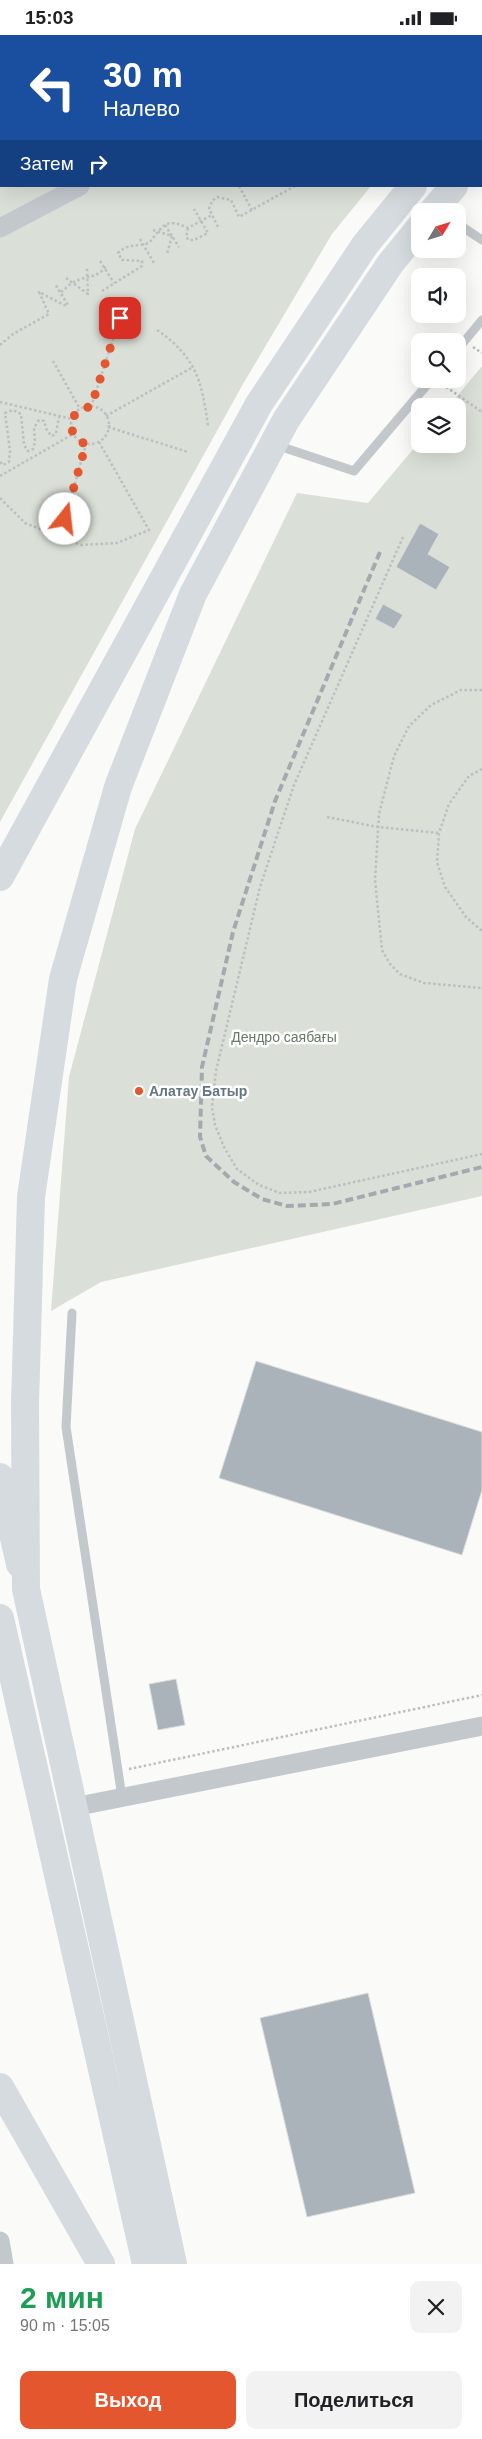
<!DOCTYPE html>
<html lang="ru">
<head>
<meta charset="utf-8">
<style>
  :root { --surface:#fff; --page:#f2f2f2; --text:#202124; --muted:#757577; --accent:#e4572e }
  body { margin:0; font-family:Arial,sans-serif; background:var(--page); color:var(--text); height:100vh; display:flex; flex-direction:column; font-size:19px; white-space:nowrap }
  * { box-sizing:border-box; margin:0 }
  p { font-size:16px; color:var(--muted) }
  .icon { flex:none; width:28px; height:28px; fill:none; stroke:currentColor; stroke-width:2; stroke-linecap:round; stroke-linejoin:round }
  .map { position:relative; height:2229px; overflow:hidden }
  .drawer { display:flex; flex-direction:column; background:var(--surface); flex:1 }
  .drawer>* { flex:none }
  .banner { position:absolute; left:0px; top:0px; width:482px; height:152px; box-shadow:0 5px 20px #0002; background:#1a4fa0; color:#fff; overflow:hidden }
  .needle { width:32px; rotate:52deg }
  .controls { position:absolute; left:411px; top:168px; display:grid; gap:10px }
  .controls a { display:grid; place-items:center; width:55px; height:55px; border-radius:10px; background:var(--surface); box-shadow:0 5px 20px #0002; font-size:25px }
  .pin { position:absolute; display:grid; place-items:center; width:42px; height:42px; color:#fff; margin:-21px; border-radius:10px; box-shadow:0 2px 8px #0006 }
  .me { position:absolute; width:55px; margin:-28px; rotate:16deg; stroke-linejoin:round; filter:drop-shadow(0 0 4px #0008) }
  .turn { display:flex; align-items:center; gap:18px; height:105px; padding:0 20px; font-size:22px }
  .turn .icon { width:65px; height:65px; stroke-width:2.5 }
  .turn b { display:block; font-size:35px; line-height:42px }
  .then { display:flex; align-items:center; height:48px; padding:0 20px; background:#0003; gap:10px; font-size:19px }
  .round { display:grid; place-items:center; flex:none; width:52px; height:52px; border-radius:10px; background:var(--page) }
  .head { display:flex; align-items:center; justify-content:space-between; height:85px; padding:0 20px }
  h1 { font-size:30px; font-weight:700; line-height:38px; color:#1e9e55 }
  .primary-button { display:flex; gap:10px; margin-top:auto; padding:10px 20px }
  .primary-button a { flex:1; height:58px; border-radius:10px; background:var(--accent); color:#fff; font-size:20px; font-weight:700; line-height:58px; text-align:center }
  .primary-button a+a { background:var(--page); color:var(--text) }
  .status { display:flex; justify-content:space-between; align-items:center; height:35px; padding:0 25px; background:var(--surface); direction:ltr }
  .status svg { height:14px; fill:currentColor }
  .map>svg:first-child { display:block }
  .green { fill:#dadfd7 }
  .building { fill:#aab3b9; stroke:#dcdcda }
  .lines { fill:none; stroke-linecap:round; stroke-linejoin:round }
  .path { stroke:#bbbfc2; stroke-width:2.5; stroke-dasharray:2.5 2.5; stroke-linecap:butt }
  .service { stroke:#c3c8cc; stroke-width:9 }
  .minor { stroke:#c3c8cc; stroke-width:19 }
  .primary { stroke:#d6dbdf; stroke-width:28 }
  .trunk { stroke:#d6dbdf; stroke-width:28 }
  .rail { stroke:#a2aab0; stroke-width:4; stroke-dasharray:8 4; stroke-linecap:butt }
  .route { stroke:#e4572e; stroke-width:9; stroke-dasharray:0 16.2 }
  .poi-dot { fill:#e4572e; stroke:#fff; stroke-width:2 }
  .labels { text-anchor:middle; stroke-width:5; stroke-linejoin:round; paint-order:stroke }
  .park-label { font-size:14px; fill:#687a64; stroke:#fff }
  .poi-label { font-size:14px; font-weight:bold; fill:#657683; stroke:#fff; text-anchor:start }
</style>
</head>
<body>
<div class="status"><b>15:03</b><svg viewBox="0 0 49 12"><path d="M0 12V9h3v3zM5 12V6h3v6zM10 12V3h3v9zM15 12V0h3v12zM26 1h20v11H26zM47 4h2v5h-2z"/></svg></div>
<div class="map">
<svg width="482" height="2229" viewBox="0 0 482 2229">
  <rect width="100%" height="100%" fill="#fafaf8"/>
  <g class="green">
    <path d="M395 0H482V33L481 1H393Z"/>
    <path d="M0 24 1 151H371L332 199 243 349 0 787Z"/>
    <path d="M482 331V1161L101 1247 51 1276 69 1042 135 794 297 458 368 468 420 406V409H458V371H449Z"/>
  </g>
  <g class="building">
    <path d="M420 488 439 499 428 519 450 532 436 555 396 532Z"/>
    <path d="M383 569 403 580 394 594 375 584Z"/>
    <path d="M256 1326 482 1397V1455L462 1520 219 1443Z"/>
    <path d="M176 1644 185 1690 158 1695 149 1649Z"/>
    <path d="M368 1958 415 2158 307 2182 260 1983Z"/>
  </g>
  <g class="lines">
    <g class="path">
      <path d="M239 151 252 175"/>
      <path d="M165 190 179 212"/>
      <path d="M218 192 209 174 212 166 217 162 231 165 239 182 295 151"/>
      <path d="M188 193 186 202 189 205H194L208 198 194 174"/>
      <path d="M153 195 172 201 167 219"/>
      <path d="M140 204 154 228"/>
      <path d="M100 226 114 248"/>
      <path d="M66 243 88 259 87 233"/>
      <path d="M102 256 142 231V226L122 225 118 218C128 208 137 212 149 208 163 191 165 182 188 193L212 180"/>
      <path d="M61 257C65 254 70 249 74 247 89 239 96 245 107 230"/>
      <path d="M157 295C196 322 202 346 208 391"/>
      <path d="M0 310 13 299 49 279 39 257 64 270H68L55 249"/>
      <path d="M473 312 482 318"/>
      <path d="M53 326 80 374"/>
      <path d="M442 349 482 377"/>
      <path d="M0 367 72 384"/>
      <circle cx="90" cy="390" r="19"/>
      <path d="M91 372 120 283"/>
      <path d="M106 381 193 332"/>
      <path d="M108 392 188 417"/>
      <path d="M0 427 3 430 9 427 10 416 5 378 13 375 21 379 24 410 28 416 33 414 35 407 34 393 39 385 44 386 47 396 52 401 56 398 59 382"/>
      <path d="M0 441 73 399"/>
      <path d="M0 463 25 488 81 510 117 508 149 495 99 407"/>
      <path d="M60 502 86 409"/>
      <path d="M403 502 294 750 260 852 216 1036 212 1072 215 1090 224 1112 237 1134 259 1150 280 1158 309 1157 482 1119"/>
      <path d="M482 655H461L431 670 409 691 394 721 379 779 375 845 382 915 390 929 400 939 424 948 482 953"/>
      <path d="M482 734 469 741 449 769 439 798 437 827 445 852 466 882 482 896"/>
      <path d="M327 782 378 792 439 798"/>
      <path d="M129 1734 482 1660"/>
    </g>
    <g class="service">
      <path d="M458 189 482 205"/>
      <path d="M458 314 482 285"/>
      <path d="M276 410 354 436 432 344"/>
      <path d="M72 1278 66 1392 122 1762"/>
    </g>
    <g class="minor">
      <path d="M0 193 80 151"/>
      <path d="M74 1772 482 1691"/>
      <path d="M0 2206 4 2229"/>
    </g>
    <g class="primary">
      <path d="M365 1 367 0"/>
      <path d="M0 75H1"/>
      <path d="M0 1442 20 1529"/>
      <path d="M0 1583 146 2229"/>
    </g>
    <g class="trunk">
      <path d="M481 68 482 67"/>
      <path d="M481 118 482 117"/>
      <path d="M433 176 454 151"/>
      <path d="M0 842 259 369 365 210 413 151"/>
      <path d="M0 2052 101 2229"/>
      <path d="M173 2229 26 1554 25 1369 31 1162 63 944 118 752 193 559 286 385 390 229 420 192"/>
    </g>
    <path class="rail" d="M380 517 275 766 233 897 202 1032 200 1102 206 1121 234 1147 262 1164 287 1171 332 1169 482 1132"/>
  </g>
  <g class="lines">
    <path class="route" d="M65 484 86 409C64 401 68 373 91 372L120 283"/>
  </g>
  <circle class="poi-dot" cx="139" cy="1056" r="5"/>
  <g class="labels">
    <g class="park-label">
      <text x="284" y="1007">Дендро саябағы</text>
    </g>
    <g class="poi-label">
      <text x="149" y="1061">Алатау Батыр</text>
    </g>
  </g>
</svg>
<div class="controls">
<a><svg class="needle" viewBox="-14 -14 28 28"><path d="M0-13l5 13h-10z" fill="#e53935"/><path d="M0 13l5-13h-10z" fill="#757577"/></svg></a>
<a><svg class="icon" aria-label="sound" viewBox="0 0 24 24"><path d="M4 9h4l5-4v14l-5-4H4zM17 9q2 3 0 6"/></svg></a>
<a><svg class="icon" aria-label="search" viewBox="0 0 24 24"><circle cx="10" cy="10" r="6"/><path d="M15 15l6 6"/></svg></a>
<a><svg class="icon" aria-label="layers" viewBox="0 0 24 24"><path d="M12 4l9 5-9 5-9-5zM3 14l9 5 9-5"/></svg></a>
</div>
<div class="pin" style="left:120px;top:283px;background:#d93025"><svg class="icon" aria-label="arrive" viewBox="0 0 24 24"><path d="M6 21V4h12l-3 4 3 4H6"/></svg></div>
<svg class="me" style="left:65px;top:484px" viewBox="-20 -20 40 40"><circle r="19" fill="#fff"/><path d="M0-13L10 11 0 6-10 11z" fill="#e4572e"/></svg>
<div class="banner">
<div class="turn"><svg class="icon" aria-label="left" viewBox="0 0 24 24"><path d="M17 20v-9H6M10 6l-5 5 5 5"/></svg><div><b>30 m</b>Налево</div></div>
<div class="then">Затем<svg class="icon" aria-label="right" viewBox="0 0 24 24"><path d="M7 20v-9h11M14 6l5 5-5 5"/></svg></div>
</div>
</div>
<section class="drawer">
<div class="head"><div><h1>2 мин</h1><p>90 m · 15:05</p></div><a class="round"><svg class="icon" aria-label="close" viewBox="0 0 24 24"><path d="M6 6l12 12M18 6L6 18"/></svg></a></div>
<div class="primary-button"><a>Выход</a><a>Поделиться</a></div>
</section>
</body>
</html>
